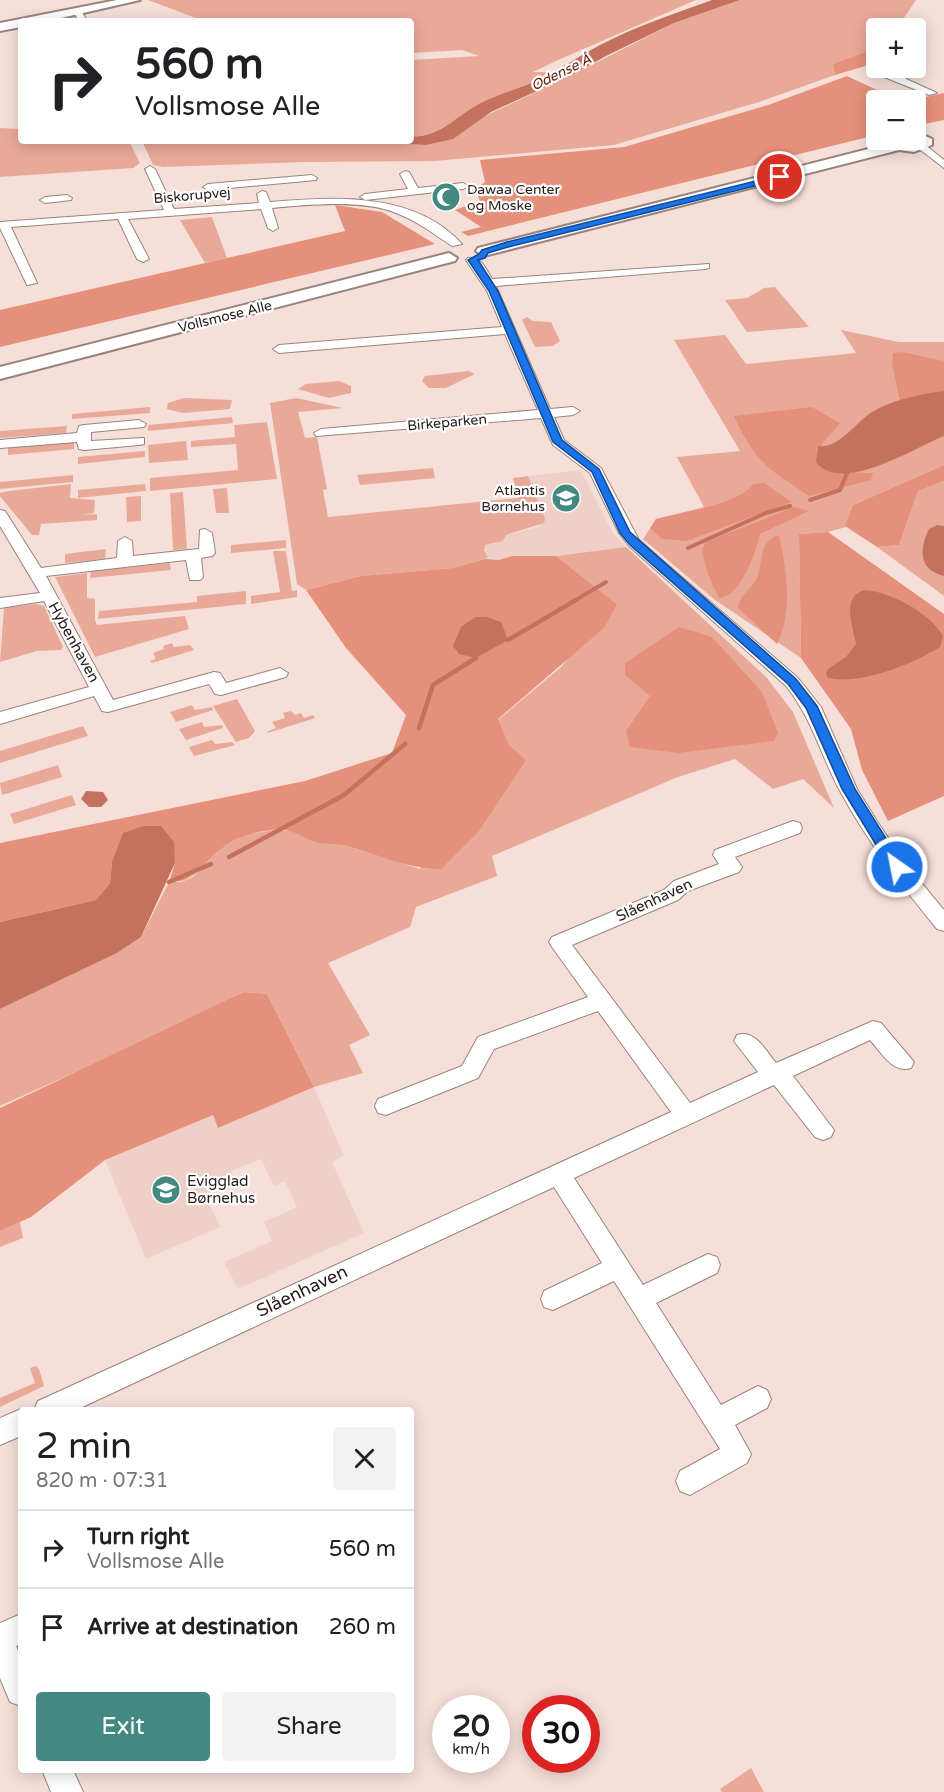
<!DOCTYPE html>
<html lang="en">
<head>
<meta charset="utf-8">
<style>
  :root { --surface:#fff; --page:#f2f2f2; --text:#202124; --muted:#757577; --line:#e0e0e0; --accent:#438980 }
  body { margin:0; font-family:"Varela Round",sans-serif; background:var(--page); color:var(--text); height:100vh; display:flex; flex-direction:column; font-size:22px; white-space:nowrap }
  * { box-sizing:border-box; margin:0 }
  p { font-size:20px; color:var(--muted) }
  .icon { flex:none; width:33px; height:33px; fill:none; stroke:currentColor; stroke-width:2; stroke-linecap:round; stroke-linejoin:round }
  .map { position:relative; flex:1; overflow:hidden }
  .drawer { position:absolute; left:18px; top:1407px; width:396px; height:366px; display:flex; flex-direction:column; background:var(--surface); border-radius:6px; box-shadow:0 3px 15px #0003 }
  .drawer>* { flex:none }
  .guide { position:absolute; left:18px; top:18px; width:396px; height:126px; border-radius:6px; box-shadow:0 3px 15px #0003; background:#fff; color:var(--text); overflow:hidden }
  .fabs { position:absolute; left:866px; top:18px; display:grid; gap:12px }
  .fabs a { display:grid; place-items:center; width:60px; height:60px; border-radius:6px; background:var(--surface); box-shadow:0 3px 15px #0003; font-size:30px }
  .speed { position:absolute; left:432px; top:1695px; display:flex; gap:12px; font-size:30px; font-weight:700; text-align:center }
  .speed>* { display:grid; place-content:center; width:78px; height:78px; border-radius:50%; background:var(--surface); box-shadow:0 3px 15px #0003; line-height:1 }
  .speed small { font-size:15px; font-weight:400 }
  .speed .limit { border:9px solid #d22; background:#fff; color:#111 }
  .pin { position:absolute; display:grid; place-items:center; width:51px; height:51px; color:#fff; margin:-26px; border:3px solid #fff; border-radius:50%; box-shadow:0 2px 6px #0007 }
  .me { position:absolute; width:66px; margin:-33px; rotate:327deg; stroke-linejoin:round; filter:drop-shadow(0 0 4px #0008) }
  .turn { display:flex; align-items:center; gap:21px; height:126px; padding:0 18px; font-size:27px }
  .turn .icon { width:78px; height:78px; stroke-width:2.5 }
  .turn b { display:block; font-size:42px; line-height:51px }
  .round { display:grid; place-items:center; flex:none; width:63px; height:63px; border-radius:6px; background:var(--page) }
  .summary { display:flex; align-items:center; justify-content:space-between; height:102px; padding:0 18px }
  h1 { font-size:36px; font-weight:600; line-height:45px }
  .button { display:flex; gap:12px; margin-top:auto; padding:12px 18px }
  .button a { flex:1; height:69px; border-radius:6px; background:var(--accent); color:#fff; font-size:24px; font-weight:600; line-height:69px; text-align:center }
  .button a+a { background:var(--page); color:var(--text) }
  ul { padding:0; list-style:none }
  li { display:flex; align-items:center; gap:18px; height:78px; padding:0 18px; border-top:2px solid var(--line) }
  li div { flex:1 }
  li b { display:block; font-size:22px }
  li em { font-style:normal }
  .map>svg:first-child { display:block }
  .built { fill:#efd0c8 }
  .green { fill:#e9a999 }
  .forest { fill:#e5907b }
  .water { fill:#c4725e }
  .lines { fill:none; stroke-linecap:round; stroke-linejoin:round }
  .stream-far1 { stroke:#c4725e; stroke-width:4 }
  .stream { stroke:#c4725e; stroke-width:4.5 }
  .street-casing { stroke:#98837d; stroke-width:2 }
  .secondary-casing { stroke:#98837d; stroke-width:4 }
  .street { fill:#fff; fill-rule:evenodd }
  .secondary { fill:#fff; fill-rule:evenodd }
  .route { fill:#1a73e8; stroke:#114b97; stroke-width:1.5 }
  .labels { text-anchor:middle; stroke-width:4.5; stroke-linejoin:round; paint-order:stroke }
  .far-water-label { font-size:14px; font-style:italic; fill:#631806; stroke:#fff }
  .far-poi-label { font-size:14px; fill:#251c1a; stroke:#fff; text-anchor:start }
  .far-street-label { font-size:14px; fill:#251c1a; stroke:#fff }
  .street-label { font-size:15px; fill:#251c1a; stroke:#fff }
  .poi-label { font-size:15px; fill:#251c1a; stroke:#fff; text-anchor:start }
  .near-street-label { font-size:18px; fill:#251c1a; stroke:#fff }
</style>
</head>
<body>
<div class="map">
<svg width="944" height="1792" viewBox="0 0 944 1792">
  <rect width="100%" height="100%" fill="#f7dfd9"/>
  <g class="built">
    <path d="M581 470 613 533 626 547 556 556H512L499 560 488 558 484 550 485 545 503 541 506 535 538 527 545 519 528 476Z"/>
    <path d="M314 1087 344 1156 332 1162 364 1233 238 1289 224 1262 272 1241 264 1222 297 1207 285 1181 274 1186 261 1159 231 1171 235 1181 205 1194 220 1227 146 1259 105 1160 213 1115 218 1128Z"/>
  </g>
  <g class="green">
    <path d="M148 0H696L556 61 533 72H554L550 74C528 85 505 92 484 102 457 115 446 134 413 137H411V60L479 56 462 50 411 53V21H204Z"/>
    <path d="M740 0H916L897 28H876V48L833 64 835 75 759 102 614 145 435 161 305 162 163 167 153 165 142 141H330L424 145 574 74 674 23Z"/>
    <path d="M0 128 21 129V141H129L140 163 133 168 0 177Z"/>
    <path d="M212 217 227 258 205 263 180 220Z"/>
    <path d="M775 287 809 327 747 332 725 300 747 298 764 288Z"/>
    <path d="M527 317 533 321 551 322 560 341 553 346 535 347 522 320Z"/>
    <path d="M841 330 899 342H944V465L853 505 846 527 828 532 799 534 801 658 715 600 643 539 656 519 704 507 677 457 740 451 674 340 725 335 746 364 856 353Z"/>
    <path d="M469 371 475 374 446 388H429L422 381 425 376Z"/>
    <path d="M339 381 351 386V393L329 398 298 389 306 384Z"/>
    <path d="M184 398 232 400 230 409 183 413 167 409 168 403Z"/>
    <path d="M296 398 343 408 298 412 305 438 317 437 327 489 323 490 328 517 518 498 513 478 528 476 545 519 544 523 506 535 503 541 485 545 484 550 488 558 453 568 361 576 306 590 297 584 270 403Z"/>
    <path d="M150 407V413L72 419V414Z"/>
    <path d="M232 417 233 423 148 431V425Z"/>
    <path d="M267 422 277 479 150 491V478L238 470 236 444 191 447V441L235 437 234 425Z"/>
    <path d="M67 426 66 433 0 438V431Z"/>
    <path d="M186 441 188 460 149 463 148 445Z"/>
    <path d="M74 442V449L8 455V448Z"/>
    <path d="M145 451V457L78 464V457Z"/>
    <path d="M433 468 435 478 360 485 357 475Z"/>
    <path d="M73 475V482L0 489V482Z"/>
    <path d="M944 481V596L877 547 899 545 918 491Z"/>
    <path d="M71 484 70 498 95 500 94 513 81 515 97 514V520L41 524 39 535H32L0 496V493L9 491Z"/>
    <path d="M145 484 146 491 78 498V490Z"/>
    <path d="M227 488 229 513H216L213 489Z"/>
    <path d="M183 492 187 549 173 550 170 493Z"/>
    <path d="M141 496V521L127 522 126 497Z"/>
    <path d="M286 540V548L231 553V545Z"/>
    <path d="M626 547 767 678 793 712 834 808 803 779 773 789 735 759 678 777 492 856 497 876 416 907 410 927 328 963 370 1035 349 1045 363 1073 314 1087 267 994 244 992 178 1026 0 1106V1009L117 953 141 937 169 882H181L193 877 221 848 244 835 274 830 297 831 312 842 340 844 420 869 509 745 498 720 560 668 617 604 556 556Z"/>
    <path d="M106 549 105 559 65 563V554Z"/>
    <path d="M273 551H286L292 591 297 590V597L251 604V596L280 592Z"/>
    <path d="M170 563 171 570 90 578 91 571Z"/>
    <path d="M87 573V598L95 599V620L97 625 185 616 189 629 95 657 55 577Z"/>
    <path d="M246 591V604L98 619 99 611 197 602V596Z"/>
    <path d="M36 604 44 606 63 647 61 650 37 651 0 662 4 608Z"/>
    <path d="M172 643 174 647 190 645 194 650 152 663 150 661 156 659 153 653 164 649 163 646Z"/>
    <path d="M237 699 255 731 249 738 236 742 213 706Z"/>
    <path d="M192 705 195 710 212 707 213 710 176 722 170 712Z"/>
    <path d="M291 711 295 715 301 713 304 718 313 715 315 718 268 733 267 732 276 728 272 722 285 718 283 713Z"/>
    <path d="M202 722 204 727 222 725 223 728 186 740 179 729Z"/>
    <path d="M83 726 88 736 0 763V751Z"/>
    <path d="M212 740 215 744 232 742 235 745 194 756 189 747Z"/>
    <path d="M58 765 62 777 2 795 0 783Z"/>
    <path d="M72 795 76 805 14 824 10 814Z"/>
    <path d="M20 1222 23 1238 0 1247V1231Z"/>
    <path d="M36 1366 39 1369 44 1386 0 1407V1398L35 1383 30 1368Z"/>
    <path d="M751 1768 764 1792H722L720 1789Z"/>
  </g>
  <g class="forest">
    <path d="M876 48V63L835 75 833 64Z"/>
    <path d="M847 76 890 96 909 92 921 98 944 93V120L915 126V100H876V135L468 236 461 232 481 227 455 210 480 201 475 189 485 182 480 160 624 147 768 105Z"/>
    <path d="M335 205 382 212 435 244 0 347V310L345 231Z"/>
    <path d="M902 352 944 361V391L900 401 892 364 893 353Z"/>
    <path d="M812 407 840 423 816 451 834 472 873 473 871 480 809 496C768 468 756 464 734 416Z"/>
    <path d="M944 465V481L918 491 899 545 877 547 845 526 853 505Z"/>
    <path d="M764 483 792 502 686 541 662 539 650 528 656 519C680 513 740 504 753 484Z"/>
    <path d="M794 507 809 511 760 534C756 553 741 596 719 598 710 582 705 567 702 549L706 542Z"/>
    <path d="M828 532 944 614V796L888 821 862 770 851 729 801 658 799 534Z"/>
    <path d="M775 536H779C787 569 793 613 777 644L738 608C740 595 749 591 756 580 764 563 757 547 775 536Z"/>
    <path d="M512 556H556L617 604 604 628 498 719 509 745 526 760 479 831 441 869C407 869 376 854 343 845 333 843 320 845 311 841 296 834 291 828 272 830 254 832 235 837 221 849 202 864 195 883 169 882L175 863 112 862 110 883 96 900 0 922V843L305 781 392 753 406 715 346 648 306 590 361 576 453 568 485 559 499 560Z"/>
    <path d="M679 627 712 637 762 692 778 733 774 741 679 753 630 747 626 731 650 696 625 675V663Z"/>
    <path d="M244 992 267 994 314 1087 218 1128 213 1115 105 1160 31 1217 0 1231V1108Z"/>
  </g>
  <g class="water">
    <path d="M712 0H740L674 23 606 56 574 74 491 112 453 139 426 145 330 141H411V137C444 136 456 115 483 102 502 93 523 87 542 78 561 69 579 56 598 46 634 27 673 14 712 0Z"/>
    <path d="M944 391V436C916 447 841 495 816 462L818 446C839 449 856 422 872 412 892 400 921 394 944 391Z"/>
    <path d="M937 525 944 526V576C918 570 919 549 929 529Z"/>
    <path d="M866 590C892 593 929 612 943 636L940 647C913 664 861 685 828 678L826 674 828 669 846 657 856 644C853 625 840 595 866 590Z"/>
    <path d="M475 617H487L501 622 508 640 476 658 459 654 453 646 461 627Z"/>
    <path d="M86 791 103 792 108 800 101 807H89L81 799Z"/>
    <path d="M144 826H161L174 842 175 863 141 937 117 953 0 1009V922L96 900 110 883 112 862 123 833Z"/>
  </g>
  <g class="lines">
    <g class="stream-far1">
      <path d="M810 500 840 490 847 473"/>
      <path d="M688 548 766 513 790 506"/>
      <path d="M574 601 606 582"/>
    </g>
    <g class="stream">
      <path d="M508 640 576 600"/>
      <path d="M419 728 433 685 476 658"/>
      <path d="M229 857 344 795 405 744"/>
      <path d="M169 882 211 864"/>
    </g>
    <g class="street-casing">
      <g id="street">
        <path d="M77 9H80L87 21H79L73 11Z"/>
        <path d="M882 70 892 69 907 75 906 79 937 93 929 95 879 75V71Z"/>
        <path d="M918 144H924L944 160V168L918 148Z"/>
        <path d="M150 166 155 169 174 209 259 203 257 194 262 191 266 192 270 202C334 197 414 191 462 244L452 246C434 234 417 221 396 213 363 199 308 205 272 208L278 228 273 231 268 228 261 209 128 219 149 259 143 262 137 259 118 219 11 227 37 283 27 285 0 228V222L164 210 145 169Z"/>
        <path d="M405 171 409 172 418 188 463 183 468 186 463 189 365 200 360 197 365 194 408 189 400 174Z"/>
        <path d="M312 175 317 178 316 180 208 190 203 187 208 184Z"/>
        <path d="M67 195 72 198 71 200 45 203 40 200 45 197Z"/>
        <path d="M468 258C481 256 486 269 492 279L709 264V268L705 269 496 286 550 409 573 407 580 411 573 415 554 417 564 440 601 468 639 540 798 678 821 707 857 789 877 821 904 862 944 910V931L937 929C901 885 867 841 840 791 820 754 813 720 786 686L629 546 619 533 590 473 553 445 541 418 316 436 314 433 321 429 538 410 505 334 279 353 273 349 279 345 502 327 487 291 466 260Z"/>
        <path d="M139 420 146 424 144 427 91 432V441L144 438V444L139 445 84 450 79 449 77 442 0 448V440L77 433 79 426 84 425Z"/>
        <path d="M0 510 5 511 41 568 117 558 118 541 125 537 132 541 133 556 199 549 200 530 205 529 212 533 215 553 212 556 201 558 203 577 200 580H190L186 560 46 576 113 700 214 672 220 673 226 683 280 668 288 673 286 677 221 695 215 694 209 684 108 712 102 711 94 696 0 724V712L89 687 44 601 0 608V598L40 593 0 526Z"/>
        <path d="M793 821 800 823 802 828 800 833 735 857 742 867 739 872 688 891 678 900 572 945 690 1103 758 1072 734 1041 737 1035C755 1029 766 1051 776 1063L873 1021 881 1023 914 1062 911 1068C893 1074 881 1052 870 1040L793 1076 834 1130 831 1137 823 1140 815 1137 774 1085 574 1178 643 1285 708 1254 717 1257 720 1265 717 1273 656 1303 721 1405 758 1386 767 1390 771 1399 767 1408 735 1425 751 1454 747 1463 690 1495 680 1491 676 1481 680 1471 720 1449 614 1281 553 1310 544 1307 541 1299 544 1291 602 1263 554 1187 76 1410H34L38 1401 671 1112 598 1011 494 1049 478 1078 386 1115 378 1113 375 1106 378 1099 462 1066 478 1037 588 997 552 947 549 942 552 937 664 890 674 881 719 864 713 855 715 850Z"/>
        <path d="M21 1409 23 1410H21V1436L0 1445V1418Z"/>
        <path d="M21 1614V1644L16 1646 21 1658V1706L10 1702 0 1678V1623Z"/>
        <path d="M42 1770H73L83 1792H51Z"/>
      </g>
    </g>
    <g class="secondary-casing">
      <g id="secondary">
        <path d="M117 0H140L48 21H21V27L0 31V23Z"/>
        <path d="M915 131 932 139V145L914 152 899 150 484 256 476 251 478 248 888 144 885 140 915 143 913 140H915Z"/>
        <path d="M449 253 457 258 455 261 0 379V367Z"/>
      </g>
    </g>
    <use href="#street" class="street"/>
    <use href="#secondary" class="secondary"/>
  </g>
  <path class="route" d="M780 175 783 179 512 246 488 253 485 258 478 260 498 291 562 440 599 469 630 532 796 679 817 706 855 789 904 867 897 872 892 871 842 789 806 708 788 684 630 545 620 533 592 472 553 442 489 291 468 260 479 254 482 250 507 242Z"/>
  <defs>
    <g id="mosque-disc" transform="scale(1.5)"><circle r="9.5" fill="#438980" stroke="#fff"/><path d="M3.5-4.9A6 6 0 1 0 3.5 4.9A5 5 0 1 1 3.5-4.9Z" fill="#fff"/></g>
    <g id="school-disc" transform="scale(1.5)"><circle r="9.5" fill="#438980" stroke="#fff"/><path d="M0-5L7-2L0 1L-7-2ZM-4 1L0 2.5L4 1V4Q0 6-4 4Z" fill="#fff"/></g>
  </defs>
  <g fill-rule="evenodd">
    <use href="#mosque-disc" x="446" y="197"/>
    <use href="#school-disc" x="566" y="498"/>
    <use href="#school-disc" x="166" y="1190"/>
  </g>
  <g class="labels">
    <g class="far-water-label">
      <text transform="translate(561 72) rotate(-26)" y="5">Odense Å</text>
    </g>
    <g class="far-poi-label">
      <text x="467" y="194">Dawaa Center<tspan x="467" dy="16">og Moske</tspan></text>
      <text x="545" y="495" text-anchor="end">Atlantis<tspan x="545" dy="16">Børnehus</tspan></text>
    </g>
    <g class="far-street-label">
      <text transform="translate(192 195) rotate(-5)" y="5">Biskorupvej</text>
      <text transform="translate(225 316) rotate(-14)" y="5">Vollsmose Alle</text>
      <text transform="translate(447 422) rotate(-5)" y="5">Birkeparken</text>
    </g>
    <g class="street-label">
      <text transform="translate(74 642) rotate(61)" y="5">Hybenhaven</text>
      <text transform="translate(654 900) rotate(-25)" y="5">Slåenhaven</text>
    </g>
    <g class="poi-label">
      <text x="187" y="1186">Evigglad<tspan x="187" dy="17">Børnehus</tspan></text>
    </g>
    <g class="near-street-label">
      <text transform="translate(302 1291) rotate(-25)" y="6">Slåenhaven</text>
    </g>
  </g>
</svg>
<div class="fabs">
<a>+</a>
<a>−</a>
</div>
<div class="speed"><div>20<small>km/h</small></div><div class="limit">30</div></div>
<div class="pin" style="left:780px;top:177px;background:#d93025"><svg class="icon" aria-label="arrive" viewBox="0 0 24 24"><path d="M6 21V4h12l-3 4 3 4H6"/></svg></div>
<svg class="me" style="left:897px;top:867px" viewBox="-20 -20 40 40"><circle r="17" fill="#1a73e8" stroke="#fff" stroke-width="3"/><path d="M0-11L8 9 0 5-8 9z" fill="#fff"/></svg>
<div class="guide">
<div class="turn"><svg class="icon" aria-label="right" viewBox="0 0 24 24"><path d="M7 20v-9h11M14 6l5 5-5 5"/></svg><div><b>560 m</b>Vollsmose Alle</div></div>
</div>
<section class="drawer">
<div class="summary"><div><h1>2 min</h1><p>820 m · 07:31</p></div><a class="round"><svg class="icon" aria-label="close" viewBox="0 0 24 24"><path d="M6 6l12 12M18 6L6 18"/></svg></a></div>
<ul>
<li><svg class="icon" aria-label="right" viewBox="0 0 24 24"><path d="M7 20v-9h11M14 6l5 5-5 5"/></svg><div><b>Turn right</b><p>Vollsmose Alle</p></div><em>560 m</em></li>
<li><svg class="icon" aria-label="arrive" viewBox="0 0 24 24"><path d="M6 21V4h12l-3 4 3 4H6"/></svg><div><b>Arrive at destination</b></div><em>260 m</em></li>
</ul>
<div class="button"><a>Exit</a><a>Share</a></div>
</section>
</div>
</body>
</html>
